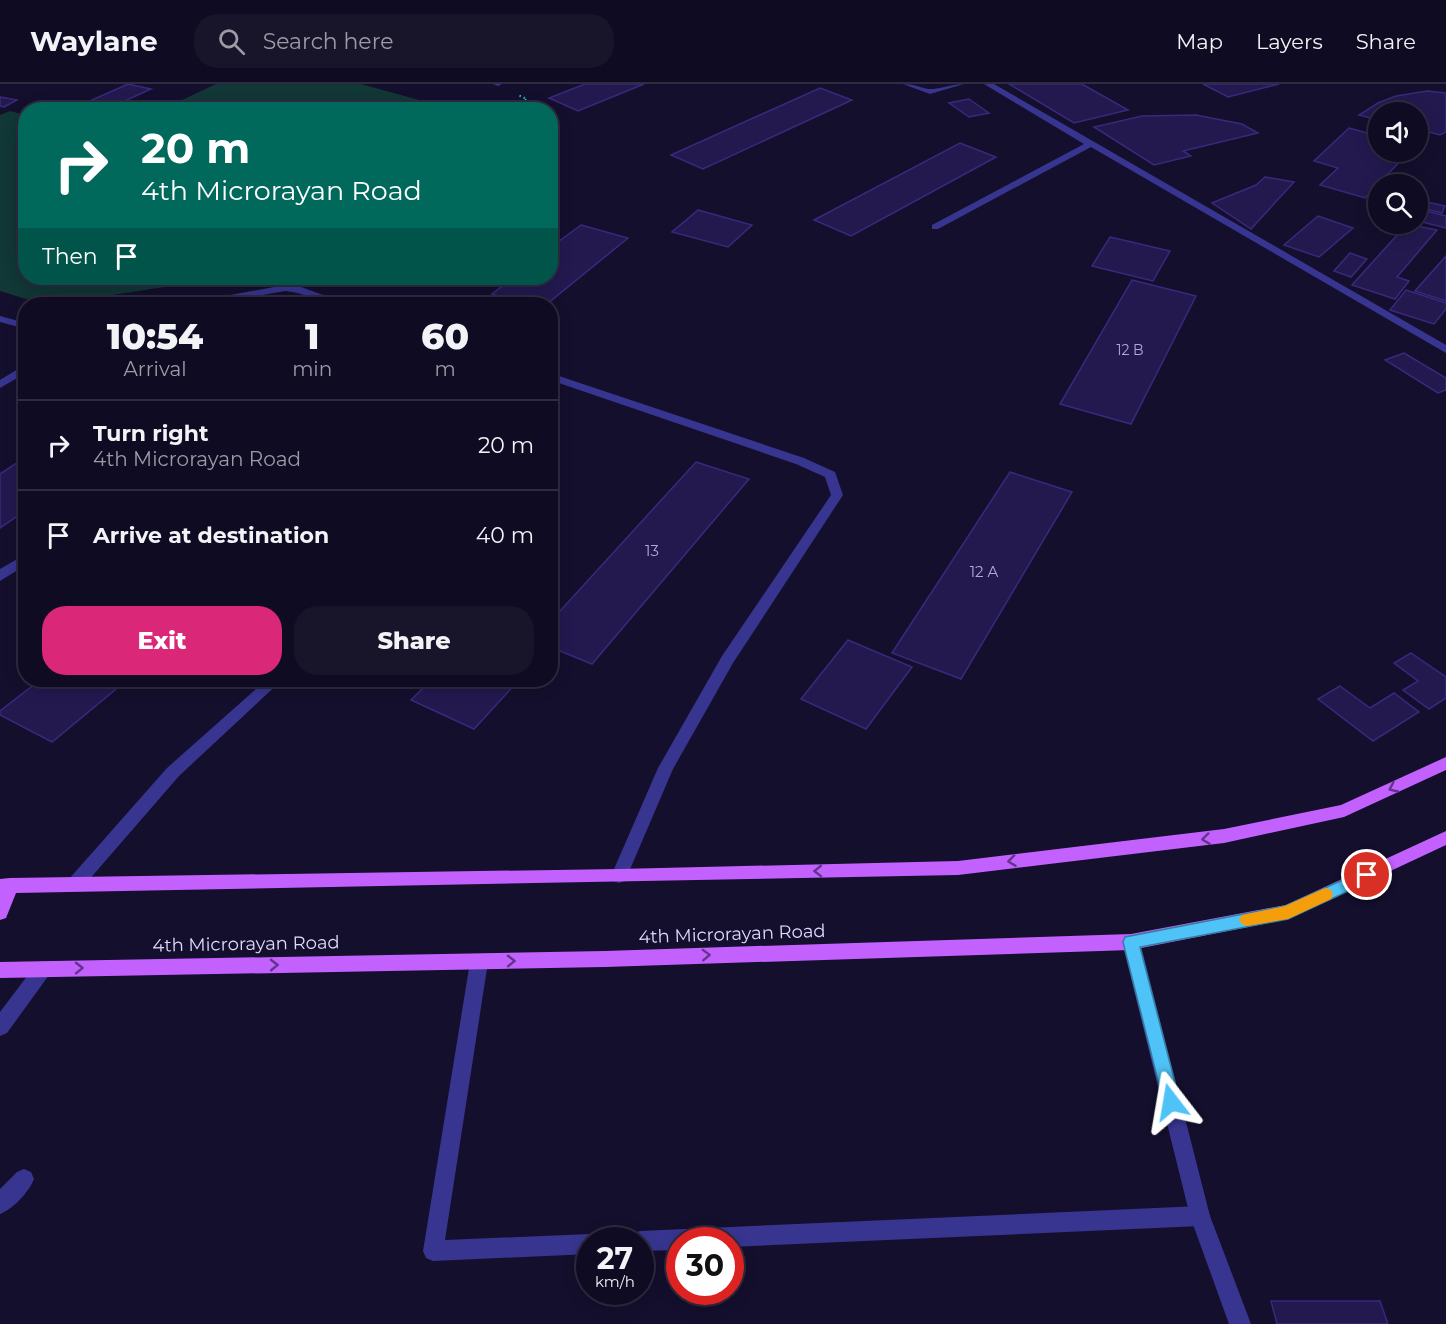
<!DOCTYPE html>
<html lang="en">
<head>
<meta charset="utf-8">
<style>
  :root { --surface:#0f0b22; --page:#18142a; --text:#f1f3f6; --muted:#9b9ba5; --line:#2f2b40; --accent:#db2777 }
  body { margin:0; font-family:Montserrat,sans-serif; background:var(--page); color:var(--text); height:100vh; display:flex; flex-direction:column; font-size:22px; white-space:nowrap }
  * { box-sizing:border-box; margin:0 }
  p { font-size:20px; color:var(--muted) }
  .icon { flex:none; width:33px; height:33px; fill:none; stroke:currentColor; stroke-width:2; stroke-linecap:round; stroke-linejoin:round }
  .map { position:relative; flex:1; overflow:hidden }
  .details { position:absolute; left:18px; top:213px; width:540px; height:390px; display:flex; flex-direction:column; background:var(--surface); border-radius:24px; box-shadow:0 3px 15px #0003,0 0 0 2px var(--line) }
  .details>* { flex:none }
  .guide { position:absolute; left:18px; top:18px; width:540px; height:183px; border-radius:24px; box-shadow:0 3px 15px #0003,0 0 0 2px var(--line); background:#00695c; color:#fff; overflow:hidden }
  .fabs { position:absolute; left:1368px; top:18px; display:grid; gap:12px }
  .fabs a { display:grid; place-items:center; width:60px; height:60px; border-radius:50%; background:var(--surface); box-shadow:0 3px 15px #0003,0 0 0 2px var(--line); font-size:30px }
  .speed { position:absolute; left:576px; top:1143px; display:flex; gap:12px; font-size:30px; font-weight:700; text-align:center }
  .speed>* { display:grid; place-content:center; width:78px; height:78px; border-radius:50%; background:var(--surface); box-shadow:0 3px 15px #0003,0 0 0 2px var(--line); line-height:1 }
  .speed small { font-size:15px; font-weight:400 }
  .speed .limit { border:9px solid #d22; background:#fff; color:#111 }
  .pin { position:absolute; display:grid; place-items:center; width:51px; height:51px; color:#fff; margin:-26px; border:3px solid #fff; border-radius:50%; box-shadow:0 2px 6px #0007 }
  .me { position:absolute; width:66px; margin:-33px; rotate:346deg; stroke-linejoin:round; filter:drop-shadow(0 0 4px #0008) }
  .turn { display:flex; align-items:center; gap:21px; height:126px; padding:0 24px; font-size:27px }
  .turn .icon { width:78px; height:78px; stroke-width:2.5 }
  .turn b { display:block; font-size:42px; line-height:51px }
  .then { display:flex; align-items:center; height:57px; padding:0 24px; background:#0003; gap:12px; font-size:22px }
  .eta { display:flex; justify-content:space-evenly; align-items:center; height:102px; text-align:center }
  .eta b { font-size:36px; font-weight:800; line-height:42px }
  .action { display:flex; gap:12px; margin-top:auto; padding:12px 24px }
  .action a { flex:1; height:69px; border-radius:24px; background:var(--accent); color:#fff; font-size:24px; font-weight:800; line-height:69px; text-align:center }
  .action a+a { background:var(--page); color:var(--text) }
  ul { padding:0; list-style:none }
  li { display:flex; align-items:center; gap:18px; height:90px; padding:0 24px; border-top:2px solid var(--line) }
  li div { flex:1 }
  li b { display:block; font-size:22px }
  li em { font-style:normal }
  header { display:flex; align-items:center; gap:36px; box-sizing:border-box; height:84px; padding:0 30px; background:var(--surface); border-bottom:2px solid var(--line) }
  header strong { font-size:28px }
  nav { display:flex; gap:33px; margin-inline-start:auto; font-size:21px }
  .search { width:420px; height:54px; background:var(--page); display:flex; align-items:center; gap:15px; box-sizing:border-box; padding:0 21px; border-radius:24px; color:var(--muted); font-size:22px }
  .map>svg:first-child { display:block }
  .green { fill:#113736 }
  .building { fill:#23194f; stroke:#39297d; stroke-width:1.5 }
  .lines { fill:none; stroke-linecap:round; stroke-linejoin:round }
  .path { stroke:#24c9be; stroke-width:2; stroke-dasharray:1.5 3; stroke-linecap:butt }
  .lane { fill:#383590; fill-rule:evenodd }
  .street { fill:#383590; fill-rule:evenodd }
  .primary { fill:#c361ff; fill-rule:evenodd }
  .oneway { stroke:#63348c }
  .route { fill:#4fc3f7; stroke:#337fa1; stroke-width:1.5 }
  .slow { fill:#f59e0b }
  .labels { text-anchor:middle; stroke-width:5; stroke-linejoin:round; paint-order:stroke }
  .far-number-label { font-size:14px; fill:#afaad3 }
  .number-label { font-size:15px; fill:#afaad3 }
  .street-label { font-size:18px; fill:#dedaff; stroke:#140f2d }
</style>
</head>
<body>
<header>
<strong>Waylane</strong>
<div class="search"><svg class="icon" aria-label="search" viewBox="0 0 24 24"><circle cx="10" cy="10" r="6"/><path d="M15 15l6 6"/></svg>Search here</div>
<nav><a>Map</a><a>Layers</a><a>Share</a></nav>
</header>
<div class="map">
<svg width="1446" height="1240" viewBox="0 0 1446 1240">
  <rect width="100%" height="100%" fill="#140f2d"/>
  <g class="green">
    <path d="M216 0H361L452 25H163Z"/>
    <path d="M10 27 25 31 26 194H222L55 220H42L0 207V31Z"/>
  </g>
  <g class="building">
    <path d="M128 0 151 5 105 26 76 23Z"/>
    <path d="M585 0H644L578 27 549 14Z"/>
    <path d="M1009 0H1082L1128 26 1074 39Z"/>
    <path d="M1203 0H1279L1228 13Z"/>
    <path d="M820 4 852 16 703 85 671 71Z"/>
    <path d="M1427 7 1446 9V48L1440 51 1418 45V28H1378V36L1359 31 1378 19 1396 12Z"/>
    <path d="M0 13 17 16 4 23 0 22Z"/>
    <path d="M969 15 989 29 969 33 949 19Z"/>
    <path d="M1196 31 1242 40 1258 49 1183 67 1191 72 1154 81 1094 43 1142 32Z"/>
    <path d="M1349 44 1378 52V68H1409L1365 114 1320 101 1338 84 1314 77Z"/>
    <path d="M960 59 996 73 851 152 814 136Z"/>
    <path d="M1265 93 1294 98 1251 145 1212 119 1256 101Z"/>
    <path d="M1418 116 1445 122 1442 129 1418 123Z"/>
    <path d="M1418 125 1446 132V144L1418 137Z"/>
    <path d="M698 126 752 141 728 163 672 148Z"/>
    <path d="M1318 132 1353 144 1319 173 1284 161Z"/>
    <path d="M1407 140 1437 146 1397 193 1409 197 1395 215 1352 201Z"/>
    <path d="M581 141 628 154 547 220H525L492 210 513 194H550V164Z"/>
    <path d="M1110 153 1170 167 1153 197 1092 182Z"/>
    <path d="M1350 169 1367 175 1351 193 1334 187Z"/>
    <path d="M1446 172V217L1415 207Z"/>
    <path d="M1132 196 1196 212 1131 340 1060 320Z"/>
    <path d="M1406 206 1446 219V225L1434 240 1390 226Z"/>
    <path d="M1404 269 1446 294V306L1438 309 1385 276Z"/>
    <path d="M26 373V426L0 444V390Z"/>
    <path d="M696 378 749 395 592 580 550 563V538Z"/>
    <path d="M1010 388 1072 408 961 595 892 569Z"/>
    <path d="M848 556 912 583 866 645 801 615Z"/>
    <path d="M1411 569 1446 593V614L1429 625 1403 606 1418 597 1394 579Z"/>
    <path d="M40 596H127L52 658 0 631V627Z"/>
    <path d="M431 596H519L474 645 411 616Z"/>
    <path d="M1340 602 1370 624 1394 609 1419 628 1373 657 1318 615Z"/>
    <path d="M1271 1217H1380L1388 1240H1277Z"/>
  </g>
  <g class="lines">
    <path class="path" d="M510 26 527 15 518 11"/>
    <g class="lane">
      <path d="M493 0H502L498 2Z"/>
      <path d="M903 0C913 0 919 3 928 5 937 6 953 0 964 0L930 10Z"/>
      <path d="M479 870 485 872 488 878 445 1156 590 1150 597 1153 599 1156H590V1170L433 1177 426 1174 423 1167 470 878 473 872Z"/>
      <path d="M24 1085 31 1088 34 1095C29 1108 13 1125 0 1130V1105L17 1088Z"/>
      <path d="M1200 1122 1207 1125 1210 1132 1207 1139 1200 1142 730 1163V1156H680V1166L640 1167V1156H630L633 1150 640 1147Z"/>
    </g>
    <g class="street">
      <path d="M984 0H994L1446 261V269L1091 63 938 145H932V141L1084 60Z"/>
      <path d="M285 201 301 203 348 220C327 222 307 209 285 207L212 220H192L197 217Z"/>
      <path d="M0 232 26 239V245L0 238Z"/>
      <path d="M26 280V289L0 304V296Z"/>
      <path d="M550 289 804 374 835 388 843 411 733 579 673 685 625 797 619 799 613 797 611 792 658 684 722 572 831 411 825 393 796 380 550 296Z"/>
      <path d="M26 470V481L0 497V485Z"/>
      <path d="M266 596H282L179 692 81 805 75 807 69 805 67 800 69 795 167 684Z"/>
      <path d="M1131 850 1137 853 1140 858 1210 1132 1251 1240H1229L1190 1132 1122 858 1125 853Z"/>
      <path d="M43 877 49 879 52 885 49 891 7 949 0 952V928L37 879Z"/>
    </g>
    <g class="primary">
      <path d="M1446 673V686L1344 733 1224 759 958 791 16 809 6 834 0 836V795L10 794 619 785 958 777 1224 745 1341 721Z"/>
      <path d="M1446 747V761L1288 835 1131 866 605 883 0 894V878L605 867 1131 850 1286 821Z"/>
    </g>
  </g>
  <defs><path id="oneway-chevron" d="M-2-3.5L2.5 0L-2 3.5" fill="none" stroke-width="1.6" stroke-linecap="round" stroke-linejoin="round" transform="scale(1.5)"/></defs>
  <g class="oneway">
    <use href="#oneway-chevron" transform="translate(1393 704) rotate(155)"/>
    <use href="#oneway-chevron" transform="translate(1206 755) rotate(173)"/>
    <use href="#oneway-chevron" transform="translate(1012 777) rotate(173)"/>
    <use href="#oneway-chevron" transform="translate(818 787) rotate(179)"/>
    <use href="#oneway-chevron" transform="translate(706 871) rotate(-2)"/>
    <use href="#oneway-chevron" transform="translate(511 877) rotate(-1)"/>
    <use href="#oneway-chevron" transform="translate(274 881) rotate(-1)"/>
    <use href="#oneway-chevron" transform="translate(79 884) rotate(-1)"/>
  </g>
  <path class="route" d="M1367 785 1372 787 1374 791 1372 796 1288 835 1140 863 1180 1018 1177 1024 1171 1026 1165 1024 1123 858 1125 853 1285 822Z"/>
  <path class="slow" d="M1325 804 1331 806 1333 811 1331 815 1288 835 1247 842 1242 840 1239 836 1242 831 1285 822Z"/>
  <g class="labels">
    <g class="far-number-label">
      <text x="1130" y="271">12 B</text>
    </g>
    <g class="number-label">
      <text x="652" y="472">13</text>
      <text x="984" y="493">12 A</text>
    </g>
    <g class="street-label">
      <text transform="translate(732 850) rotate(-2)" y="6">4th Microrayan Road</text>
      <text transform="translate(246 860) rotate(-1)" y="6">4th Microrayan Road</text>
    </g>
  </g>
</svg>
<div class="fabs">
<a><svg class="icon" aria-label="sound" viewBox="0 0 24 24"><path d="M4 9h4l5-4v14l-5-4H4zM17 9q2 3 0 6"/></svg></a>
<a><svg class="icon" aria-label="search" viewBox="0 0 24 24"><circle cx="10" cy="10" r="6"/><path d="M15 15l6 6"/></svg></a>
</div>
<div class="speed"><div>27<small>km/h</small></div><div class="limit">30</div></div>
<div class="pin" style="left:1367px;top:791px;background:#d93025"><svg class="icon" aria-label="arrive" viewBox="0 0 24 24"><path d="M6 21V4h12l-3 4 3 4H6"/></svg></div>
<svg class="me" style="left:1171px;top:1018px" viewBox="-20 -20 40 40"><path d="M0-17L14 15 0 8-14 15z" fill="#4fc3f7" stroke="#fff" stroke-width="4"/></svg>
<div class="guide">
<div class="turn"><svg class="icon" aria-label="right" viewBox="0 0 24 24"><path d="M7 20v-9h11M14 6l5 5-5 5"/></svg><div><b>20 m</b>4th Microrayan Road</div></div>
<div class="then">Then<svg class="icon" aria-label="arrive" viewBox="0 0 24 24"><path d="M6 21V4h12l-3 4 3 4H6"/></svg></div>
</div>
<section class="details">
<div class="eta">
<div><b>10:54</b><p>Arrival</p></div>
<div><b>1</b><p>min</p></div>
<div><b>60</b><p>m</p></div>
</div>
<ul>
<li><svg class="icon" aria-label="right" viewBox="0 0 24 24"><path d="M7 20v-9h11M14 6l5 5-5 5"/></svg><div><b>Turn right</b><p>4th Microrayan Road</p></div><em>20 m</em></li>
<li><svg class="icon" aria-label="arrive" viewBox="0 0 24 24"><path d="M6 21V4h12l-3 4 3 4H6"/></svg><div><b>Arrive at destination</b></div><em>40 m</em></li>
</ul>
<div class="action"><a>Exit</a><a>Share</a></div>
</section>
</div>
</body>
</html>
